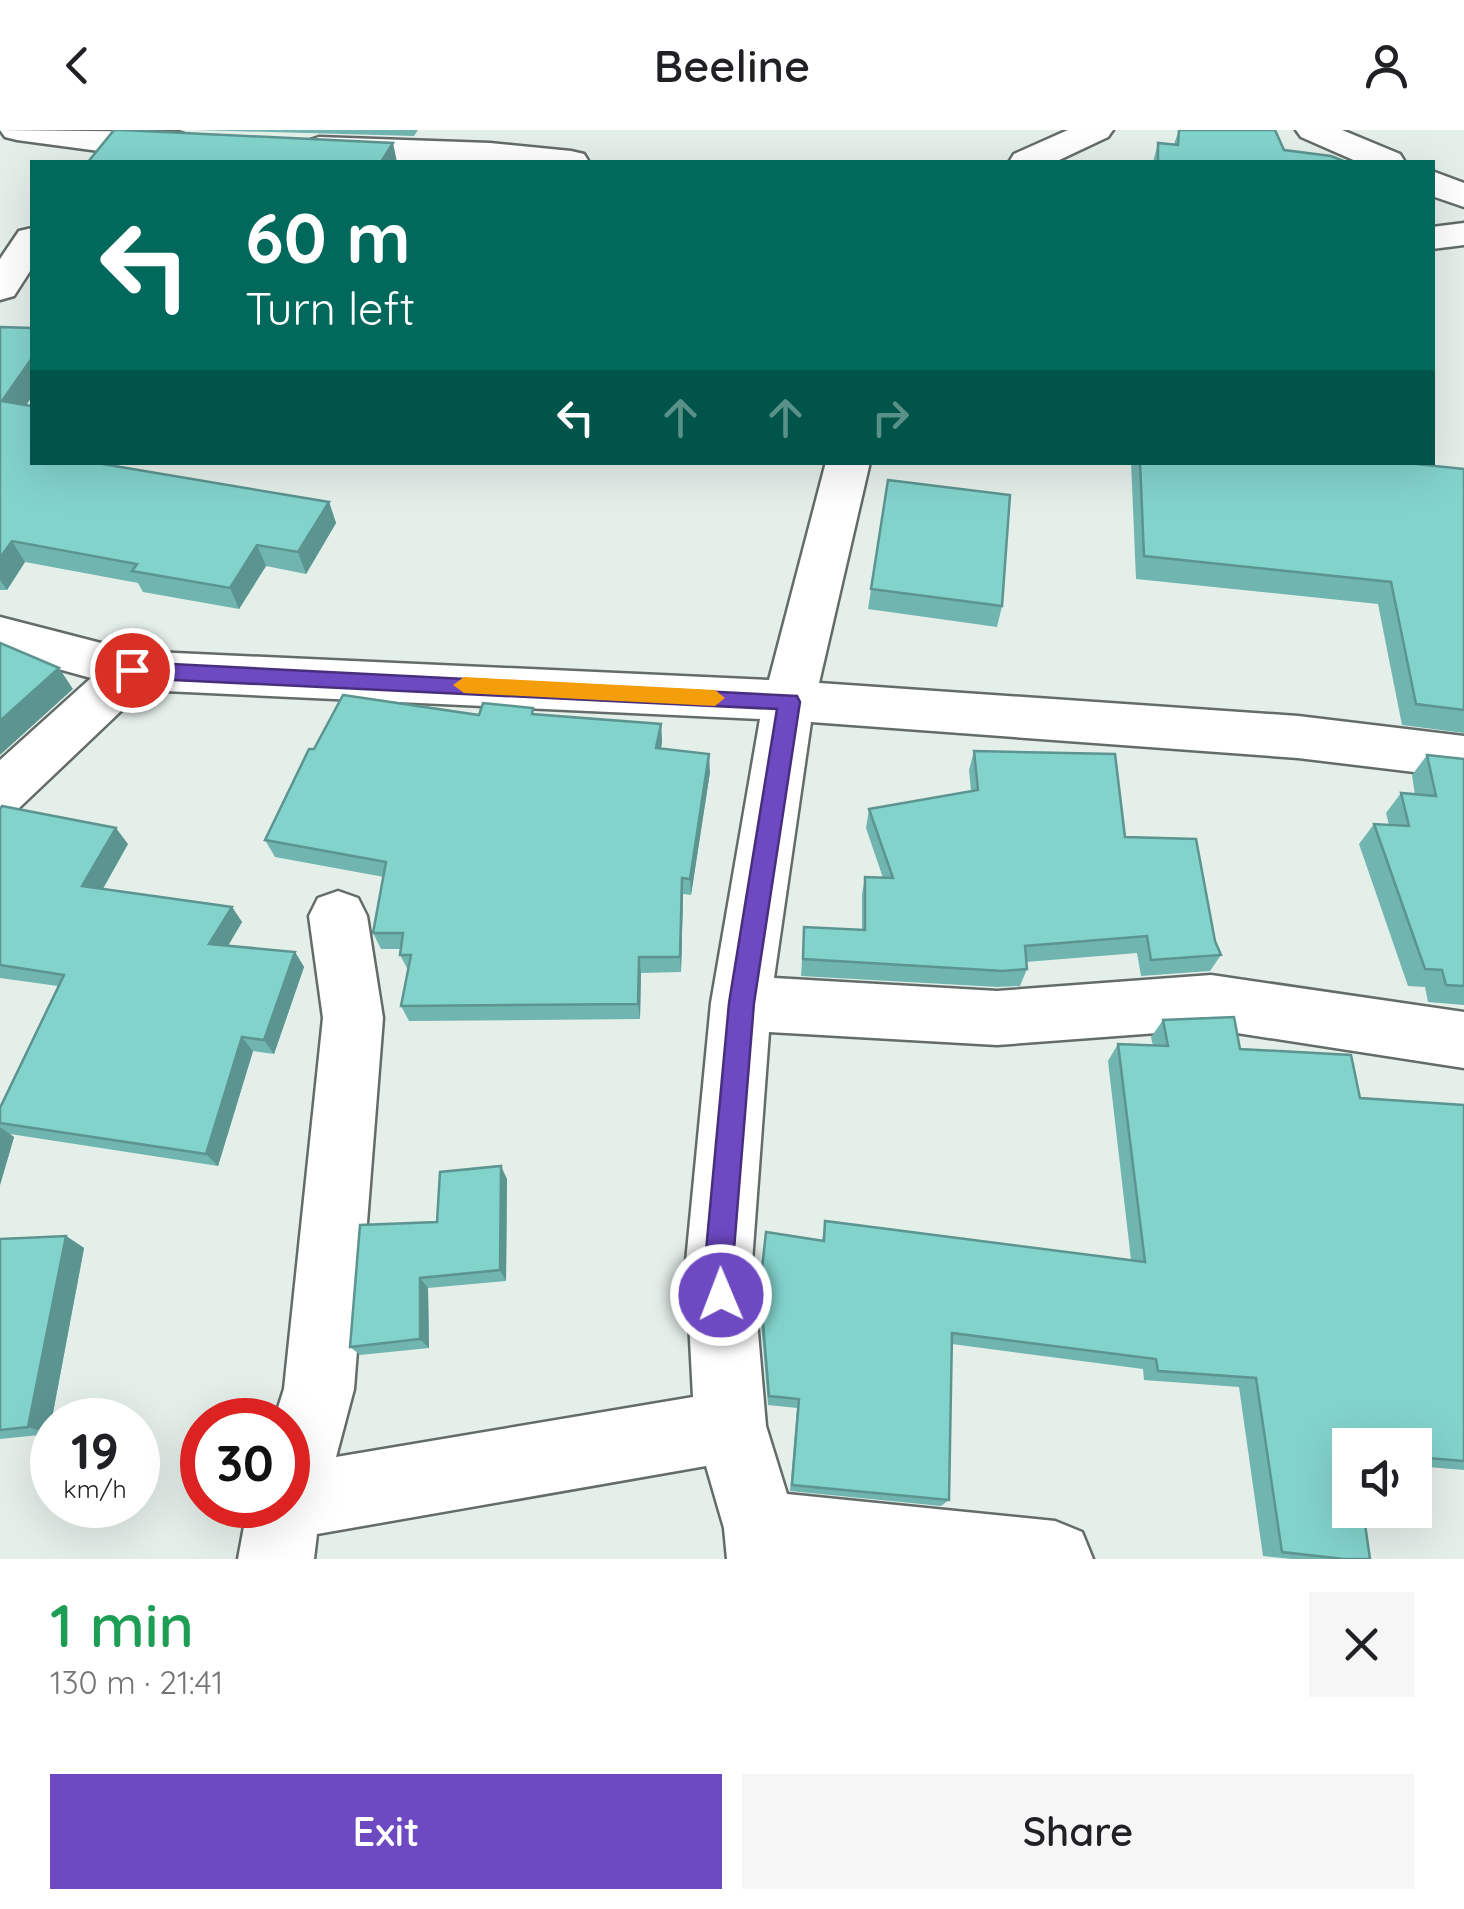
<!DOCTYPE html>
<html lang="en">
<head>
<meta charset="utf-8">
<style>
  :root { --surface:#fff; --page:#f6f6f6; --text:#202124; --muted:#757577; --accent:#6d49c2 }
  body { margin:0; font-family:Quicksand,sans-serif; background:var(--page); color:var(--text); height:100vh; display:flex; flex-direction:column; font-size:38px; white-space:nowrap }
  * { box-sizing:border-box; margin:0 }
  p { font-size:32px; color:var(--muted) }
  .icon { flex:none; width:55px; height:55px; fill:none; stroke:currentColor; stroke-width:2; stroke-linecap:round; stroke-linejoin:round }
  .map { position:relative; height:1429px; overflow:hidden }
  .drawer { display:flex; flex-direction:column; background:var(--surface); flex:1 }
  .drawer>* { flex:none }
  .hud { position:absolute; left:30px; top:30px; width:1405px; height:305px; border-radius:0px; box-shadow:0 10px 40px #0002; background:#00695c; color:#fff; overflow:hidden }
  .controls { position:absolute; left:1332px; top:1298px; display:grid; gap:20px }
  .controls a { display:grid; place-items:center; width:100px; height:100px; border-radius:0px; background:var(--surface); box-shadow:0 10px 40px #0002; font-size:50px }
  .speed { position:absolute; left:30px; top:1268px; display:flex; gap:20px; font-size:50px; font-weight:700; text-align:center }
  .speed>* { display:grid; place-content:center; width:130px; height:130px; border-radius:50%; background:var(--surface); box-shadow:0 10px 40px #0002; line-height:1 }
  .speed small { font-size:25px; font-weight:400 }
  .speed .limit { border:15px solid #d22; background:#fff; color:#111 }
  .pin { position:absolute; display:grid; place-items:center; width:85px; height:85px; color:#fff; margin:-42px; border:5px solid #fff; border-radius:50%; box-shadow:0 2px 10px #0007 }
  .me { position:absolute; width:110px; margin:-55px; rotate:359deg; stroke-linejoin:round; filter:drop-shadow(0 0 8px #0008) }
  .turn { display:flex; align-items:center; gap:35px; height:210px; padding:0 50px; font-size:45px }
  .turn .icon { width:130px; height:130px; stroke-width:2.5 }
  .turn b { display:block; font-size:70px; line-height:85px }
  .lanes { display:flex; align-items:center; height:95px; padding:0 50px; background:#0003; justify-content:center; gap:50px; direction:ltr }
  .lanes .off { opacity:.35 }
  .round { display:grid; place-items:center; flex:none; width:105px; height:105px; border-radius:0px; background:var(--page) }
  .headline { display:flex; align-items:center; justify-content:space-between; height:170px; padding:0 50px }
  h1 { font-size:60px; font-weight:600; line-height:75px; color:#1e9e55 }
  .primary-button { display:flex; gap:20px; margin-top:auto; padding:20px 50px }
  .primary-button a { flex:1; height:115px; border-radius:0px; background:var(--accent); color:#fff; font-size:40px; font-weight:600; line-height:115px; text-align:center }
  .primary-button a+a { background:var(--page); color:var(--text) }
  header { display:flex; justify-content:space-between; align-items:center; height:130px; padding:0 50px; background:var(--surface); font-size:45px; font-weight:600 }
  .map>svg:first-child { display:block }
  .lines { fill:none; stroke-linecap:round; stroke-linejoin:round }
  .street-casing { stroke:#636c68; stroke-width:5 }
  .street { fill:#fff; fill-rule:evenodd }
  .wall { fill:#71b5b0 }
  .shaded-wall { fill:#5c9490 }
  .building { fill:#83d3cd; stroke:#5c9490; stroke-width:2.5 }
  .route { fill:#6d49c2; stroke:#472f7e; stroke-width:2.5 }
  .slow { fill:#f59e0b }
</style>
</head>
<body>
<header><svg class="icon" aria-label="back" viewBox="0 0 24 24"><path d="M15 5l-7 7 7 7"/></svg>Beeline<svg class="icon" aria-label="person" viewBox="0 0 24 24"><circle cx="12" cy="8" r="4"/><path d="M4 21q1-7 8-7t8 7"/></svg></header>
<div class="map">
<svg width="1464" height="1429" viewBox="0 0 1464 1429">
  <rect width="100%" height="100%" fill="#e5efea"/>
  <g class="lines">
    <g class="street-casing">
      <g id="street">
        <path d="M0 0 178 2 190 6 196 13 190 20 178 24 99 21 17 10 5 7Z"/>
        <path d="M1068 0H1113L1108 7 1055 32H1009L1014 24Z"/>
        <path d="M1296 0H1342L1400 24 1405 32H1358L1301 7Z"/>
        <path d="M319 7 490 13 571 21 584 24 589 32H430L307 25 301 18 307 11Z"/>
        <path d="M1432 41 1464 53V77L1432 66Z"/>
        <path d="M1464 93V115L1432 119V97Z"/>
        <path d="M32 98V138L14 166 0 170V129L19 101Z"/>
        <path d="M826 332H870L819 553 1298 586 1464 606V648L1298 628 811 592 774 848 997 861 1211 845 1464 882V938L1211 899 997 915 769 902 752 1132 766 1296 787 1364 1055 1391 1082 1402 1093 1429H727L724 1398 706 1336 317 1404 314 1429H238L248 1375H288V1290H274L284 1259 323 888 309 786 318 768 338 761 358 768 367 786 383 888 354 1259 336 1327 693 1267 686 1132 711 873 760 589 143 560 19 678 0 685V630L91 548 0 523V487L132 521 769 550Z"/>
      </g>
    </g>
    <use href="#street" class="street"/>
  </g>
  <g class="wall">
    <path d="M196 0H418L414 6Z"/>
    <path d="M1179 0 1284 20 1346 32H1153L1158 13 1174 14Z"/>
    <path d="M0 197 27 275 32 332 329 372 336 393 306 444 266 436 239 479 143 462 138 453 25 432 7 460H0Z"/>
    <path d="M1131 332H1397L1464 339V603L1402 595 1378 474 1136 449Z"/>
    <path d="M888 350 1002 476 997 497 868 479Z"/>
    <path d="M534 584 661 594 662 612 661 619 710 642 691 765 683 764 681 842 641 843 640 889 409 891 401 876 408 840 400 825 401 819H381L373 803 384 747 275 727 265 710 314 619 479 585Z"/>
    <path d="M974 621 1125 707 1215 811 1221 825 1210 841 1141 846 1137 823 1026 832 1027 839 1020 856 997 857 801 846 804 797 862 800V764L865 747 883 748 866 698 869 679 971 661 969 640Z"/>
    <path d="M1427 625 1464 629V875L1428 872 1425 857 1408 856 1359 714 1374 694 1389 695 1386 683 1401 663 1415 665 1412 645Z"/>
    <path d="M0 679 128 714 103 759 232 777 242 792 228 816 295 822 304 837 274 924 253 921 218 1036 10 1004 14 1007 0 1055V978L58 856 0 848Z"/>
    <path d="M1163 890 1360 968 1464 975V1340L1415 1336V1315H1350L1370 1429H1292L1263 1426 1239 1257 1144 1250 1143 1239 952 1214 949 1370 941 1376 790 1361 797 1278 768 1275 759 1169 766 1102 822 1111 825 1091 1131 1130 1108 931 1118 914 1153 916 1151 907Z"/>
    <path d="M507 1049 506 1151 428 1158 429 1218 360 1225 350 1217 437 1092Z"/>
    <path d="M66 1106 84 1118 49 1304 0 1309V1109Z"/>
  </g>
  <g class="shaded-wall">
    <path d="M393 13 397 32H381Z"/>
    <path d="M32 228V267L14 292 2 271Z"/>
    <path d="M329 372 336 393 306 444 298 422Z"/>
    <path d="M12 411 25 432 7 460 0 450V428Z"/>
    <path d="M257 415 266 436 239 479 230 458Z"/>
    <path d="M59 538 73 559 0 625V591Z"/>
    <path d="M661 594 662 612 657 636 656 618Z"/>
    <path d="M709 624 710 642 691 765 690 749Z"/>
    <path d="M116 698 128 714 95 772 82 756Z"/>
    <path d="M682 748 683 764 681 842 680 827Z"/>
    <path d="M232 777 242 792 220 829 209 814Z"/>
    <path d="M295 822 304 837 274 924 264 910Z"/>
    <path d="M639 827 641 843 640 889 638 874Z"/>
    <path d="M242 907 253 921 218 1036 206 1024Z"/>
    <path d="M0 997 14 1007 0 1055Z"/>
    <path d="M501 1036 507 1049 506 1151 500 1140Z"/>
    <path d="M66 1106 84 1118 49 1304 28 1297Z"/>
    <path d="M420 1148 428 1158 429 1218 420 1209Z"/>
  </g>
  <g class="building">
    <path d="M114 0H122L393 13 381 32H88Z"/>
    <path d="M1179 0H1275L1284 20 1331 26 1346 32H1158V13L1178 15Z"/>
    <path d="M0 197 32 198V228L2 271 32 276V332H91L329 372 298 422 257 415 230 458 132 441 137 434 12 411 0 428Z"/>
    <path d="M1140 332H1397L1464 339V580L1416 574 1391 452 1144 426Z"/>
    <path d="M888 350 1010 365 1002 476 871 459Z"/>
    <path d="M0 513 59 538 0 591Z"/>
    <path d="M343 565 479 585 483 573 533 578 532 584 661 594 656 618 709 624 690 749 682 748 680 827H639L638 874 401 876 411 825H400L403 803H373L386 732 265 710 309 619H314Z"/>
    <path d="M974 621 1115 624 1125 707 1196 709 1215 811 1221 825 1151 830 1147 806 1025 816 1027 839 1003 841 803 829 804 797 865 800V747L893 748 869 679 978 660Z"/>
    <path d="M1427 625 1464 629V856L1446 855 1442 840 1425 839 1374 694 1409 696 1401 663 1436 666Z"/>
    <path d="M2 676 116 698 82 756 232 777 209 814 295 822 264 910 242 907 206 1024 0 993V978L64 845 0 835V679Z"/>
    <path d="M1234 887 1240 919 1351 925 1360 968 1464 975V1331L1415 1327V1315H1350V1380H1363L1370 1429H1344L1282 1422 1256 1248 1158 1241 1156 1229 952 1203 949 1370 792 1355 799 1269 769 1266 760 1157 766 1102 824 1111 825 1091 1145 1132 1118 914 1168 916 1163 890Z"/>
    <path d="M501 1036 500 1140 420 1148V1209L350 1217 360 1095 437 1092 440 1042Z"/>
    <path d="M66 1106 28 1297 0 1300V1109Z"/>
  </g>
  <path class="route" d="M132 532 797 566 800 572 754 873 733 1132 735 1165 731 1175 721 1179 711 1175 705 1132 729 873 777 579 132 548 122 540Z"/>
  <path class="slow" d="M464 547 715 560 725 568 715 576 464 563 453 555Z"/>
</svg>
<div class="controls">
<a><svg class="icon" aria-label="sound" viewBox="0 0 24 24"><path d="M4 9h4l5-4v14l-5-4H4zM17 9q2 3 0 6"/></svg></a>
</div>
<div class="speed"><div>19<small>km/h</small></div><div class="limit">30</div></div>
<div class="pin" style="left:132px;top:540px;background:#d93025"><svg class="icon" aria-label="arrive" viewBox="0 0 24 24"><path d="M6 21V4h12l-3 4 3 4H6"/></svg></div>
<svg class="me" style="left:721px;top:1165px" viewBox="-20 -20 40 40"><circle r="17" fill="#6d49c2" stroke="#fff" stroke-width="3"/><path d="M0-11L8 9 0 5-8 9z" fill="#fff"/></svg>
<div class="hud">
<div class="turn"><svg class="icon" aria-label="left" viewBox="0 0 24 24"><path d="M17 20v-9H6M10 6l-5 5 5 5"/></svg><div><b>60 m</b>Turn left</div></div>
<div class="lanes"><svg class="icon" aria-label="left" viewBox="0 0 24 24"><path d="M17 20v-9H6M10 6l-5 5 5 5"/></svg><svg class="icon off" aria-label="ahead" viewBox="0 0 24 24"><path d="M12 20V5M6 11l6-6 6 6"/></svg><svg class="icon off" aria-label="ahead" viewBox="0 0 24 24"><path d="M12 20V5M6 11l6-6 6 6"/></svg><svg class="icon off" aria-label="right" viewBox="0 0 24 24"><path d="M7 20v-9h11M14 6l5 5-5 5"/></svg></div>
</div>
</div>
<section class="drawer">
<div class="headline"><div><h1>1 min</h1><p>130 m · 21:41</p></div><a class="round"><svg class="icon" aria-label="close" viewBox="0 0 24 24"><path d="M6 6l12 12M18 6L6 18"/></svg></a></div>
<div class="primary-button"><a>Exit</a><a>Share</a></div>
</section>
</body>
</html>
